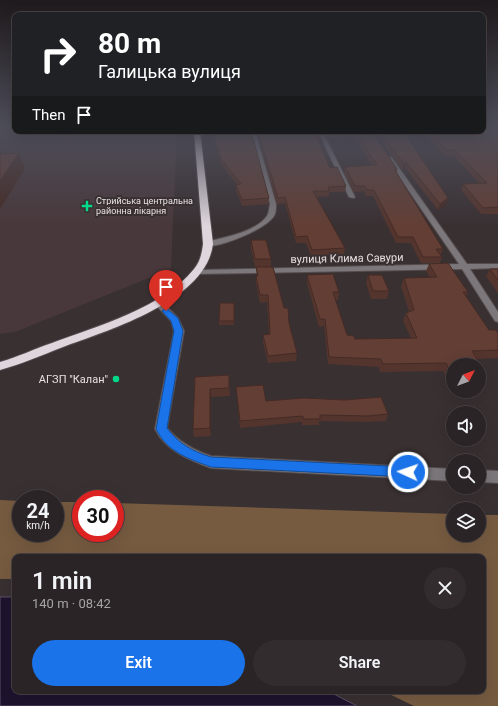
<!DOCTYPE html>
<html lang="en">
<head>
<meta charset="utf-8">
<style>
  :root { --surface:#2b2426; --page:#332c2e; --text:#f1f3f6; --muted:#a6a4a7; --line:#474143; --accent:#1a73e8 }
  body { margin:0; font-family:Roboto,sans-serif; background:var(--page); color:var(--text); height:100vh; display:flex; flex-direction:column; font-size:15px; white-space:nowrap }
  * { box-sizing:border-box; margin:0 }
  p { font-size:13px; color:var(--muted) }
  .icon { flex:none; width:22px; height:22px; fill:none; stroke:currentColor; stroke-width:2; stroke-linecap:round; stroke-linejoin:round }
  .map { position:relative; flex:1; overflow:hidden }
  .details { position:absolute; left:12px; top:554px; width:474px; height:140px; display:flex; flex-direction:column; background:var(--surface); border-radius:8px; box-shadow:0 4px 16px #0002,0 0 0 1px var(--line) }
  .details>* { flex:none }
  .top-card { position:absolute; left:12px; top:12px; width:474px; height:122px; border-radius:8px; box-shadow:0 4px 16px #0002,0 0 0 1px var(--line); background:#202124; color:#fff; overflow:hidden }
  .needle { width:26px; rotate:48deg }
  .controls { position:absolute; left:446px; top:358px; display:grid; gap:8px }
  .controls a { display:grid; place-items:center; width:40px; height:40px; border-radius:50%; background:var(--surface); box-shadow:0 4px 16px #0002,0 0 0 1px var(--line); font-size:20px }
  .speed { position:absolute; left:12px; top:490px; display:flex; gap:8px; font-size:20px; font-weight:700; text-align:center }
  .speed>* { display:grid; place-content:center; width:52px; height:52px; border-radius:50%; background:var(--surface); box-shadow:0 4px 16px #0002,0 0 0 1px var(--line); line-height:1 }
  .speed small { font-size:10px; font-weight:400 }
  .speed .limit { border:6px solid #d22; background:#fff; color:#111 }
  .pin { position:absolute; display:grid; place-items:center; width:34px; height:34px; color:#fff; margin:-41px -17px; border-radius:50% 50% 50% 0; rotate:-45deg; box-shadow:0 0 4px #0007 }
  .pin .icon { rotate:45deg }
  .me { position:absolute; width:44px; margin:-22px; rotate:273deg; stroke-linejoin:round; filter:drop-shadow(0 0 3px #0008) }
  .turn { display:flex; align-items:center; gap:14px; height:84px; padding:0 20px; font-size:18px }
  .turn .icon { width:52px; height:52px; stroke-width:2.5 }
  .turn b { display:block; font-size:28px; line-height:34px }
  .then { display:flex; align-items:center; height:38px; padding:0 20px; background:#0003; gap:8px; font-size:15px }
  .round { display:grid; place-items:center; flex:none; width:42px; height:42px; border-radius:21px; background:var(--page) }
  .overview { display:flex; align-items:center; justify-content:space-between; height:68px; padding:0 20px }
  h1 { font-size:24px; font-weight:600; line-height:30px }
  .action { display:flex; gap:8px; margin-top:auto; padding:8px 20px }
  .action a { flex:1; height:46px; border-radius:24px; background:var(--accent); color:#fff; font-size:16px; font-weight:600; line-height:46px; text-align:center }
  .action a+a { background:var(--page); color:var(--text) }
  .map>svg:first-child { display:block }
  .built { fill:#48383b }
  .forest { fill:#765b40 }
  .water { fill:#1e132e; stroke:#5b5164 }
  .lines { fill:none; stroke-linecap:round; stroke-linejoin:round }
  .minor-casing { stroke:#554c4e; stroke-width:2 }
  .highway-casing { stroke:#554c4e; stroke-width:2 }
  .minor { fill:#7b777a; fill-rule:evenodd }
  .highway { fill:#dfd6dd; fill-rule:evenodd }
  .wall { fill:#54352e }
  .shaded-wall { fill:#452b25 }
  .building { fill:#623e35; stroke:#452b25 }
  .route { fill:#1a73e8; stroke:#114b97 }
  .poi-dot { fill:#03d98b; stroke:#393032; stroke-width:1.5 }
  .labels { text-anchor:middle; stroke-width:4; stroke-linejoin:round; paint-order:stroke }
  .far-poi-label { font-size:9px; fill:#e8e1e3; stroke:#393032; text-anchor:start }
  .street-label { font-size:11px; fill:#e8e1e3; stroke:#393032 }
  .poi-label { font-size:11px; fill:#e8e1e3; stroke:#393032; text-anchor:end }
</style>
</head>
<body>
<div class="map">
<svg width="498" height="706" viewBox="0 0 498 706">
  <rect width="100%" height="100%" fill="#393032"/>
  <path class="built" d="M0 127H15V131H177L171 269 15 332 0 334Z"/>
  <path class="forest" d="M0 500 21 501V533H55V502H81V533H115V503L453 514V535H479V515H498V706H414L383 691H483V557H15V579H0Z"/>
  <path class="water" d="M0 597H15V691H328L357 706H0Z"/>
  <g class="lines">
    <g class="minor-casing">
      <g id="minor">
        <path d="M251 131H255L276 204C276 208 276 213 274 216 266 229 220 248 205 246V242C223 238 256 232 267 216 269 213 269 208 270 204Z"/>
        <path d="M318 131H322L355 197 354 198 349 197Z"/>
        <path d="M390 157 392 158 467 264H498V268L470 269 498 312V322L495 321 462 269 197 274 193 272 197 270 459 264 387 159Z"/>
        <path d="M157 299 160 300 178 318 184 331 167 428C179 442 193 450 211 456L453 469V481L211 468C189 460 166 451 155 429L174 331 171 321 153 302Z"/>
        <path d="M479 470 498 471V483L479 482Z"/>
      </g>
    </g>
    <g class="highway-casing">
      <path id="highway" d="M194 131H200L213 244C206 301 109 330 63 347 42 355 22 364 0 370V362C18 357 34 349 52 343 97 326 163 308 194 269 200 262 202 253 203 244Z"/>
    </g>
    <use href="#minor" class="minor"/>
    <use href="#highway" class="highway"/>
  </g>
  <g class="wall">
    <path d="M498 127V214H481L461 190 463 184 479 183 453 155 445 156 422 131H483Z"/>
    <path d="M78 131 75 137H60L59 134Z"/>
    <rect x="156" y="131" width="16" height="1"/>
    <path d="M216 131H251L269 198 268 204 242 206 236 190V185H237L221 164 213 137V132H216Z"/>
    <path d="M257 131H319L321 134 320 139H317L330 168 346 186 345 192H329V196L316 197 345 248 344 254 311 256 306 243H296L285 203 277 204Z"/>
    <path d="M324 131H372L397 169 396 173 443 249 440 255 442 257 440 263H421L411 243H396L373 196H366L364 191 354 192 344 172 345 167 372 165 354 138 328 139Z"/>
    <path d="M375 131H403L447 204 438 210 405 168 402 170Z"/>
    <path d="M251 240 271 259V267H255L251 248Z"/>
    <path d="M429 264 468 292 466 297 489 330 498 333V358L477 359 482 367 479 373V365H453V376H446L443 371 380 372 379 367 328 364 324 326 319 327 307 283V275L339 292 338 300H335L347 335 355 339 411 338 403 321 406 313 409 311 401 286 404 278 430 277 426 271Z"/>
    <path d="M256 267 284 308 289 323 297 353 296 361 268 363 263 342V335L269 334 267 302 260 303 256 283V276H257Z"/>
    <path d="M490 269H498V292H497L486 276Z"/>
    <path d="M368 275 389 291 387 299H371L366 283Z"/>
    <path d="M234 303V325H219V321Z"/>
    <path d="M229 375 230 396 211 397V436L194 437 193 429 195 377Z"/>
    <path d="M236 387 266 401 388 414 386 421 366 422 319 421V425H302V422L240 428Z"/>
  </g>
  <g class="shaded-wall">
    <path d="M76 131H78L75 137 74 134Z"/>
    <path d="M19 153 25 169 0 209V181Z"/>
    <path d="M406 162 405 168 402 170 404 164Z"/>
    <path d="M448 198 447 204 438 210 440 204Z"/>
    <path d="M210 389 211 397V436L210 428Z"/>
  </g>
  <g class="building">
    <path d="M483 127H498V207L483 208 463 184 487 183 455 150H447L429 131H483Z"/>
    <path d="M61 131H76L74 134H59Z"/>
    <path d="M218 131H251L269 198 242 200 236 185 241 184 221 159 213 132Z"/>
    <path d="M258 131H319L321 134H315L330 168 337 167 346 186 328 187 329 191H313L345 248 312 250 307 236 296 237 285 197 278 198Z"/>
    <path d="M327 131H372L397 169 395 170 443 249H436L442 257H423L413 237H398L374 190H367L365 186H355L345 167 377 165 355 133 328 134Z"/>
    <path d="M379 131H403L448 198 440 204 406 162 404 164Z"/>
    <path d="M19 153 0 181V154Z"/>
    <path d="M251 240H266L271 259H255Z"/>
    <path d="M448 263 468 292H463L489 330H496L498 333V350L472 351 482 367H479V365H453V368L449 369 446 363 383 364 381 359 329 357 325 319H320L307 275 333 274 339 292H333L347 335 354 336 355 339 417 338 406 313 414 310 404 278 437 277 429 264Z"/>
    <path d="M256 267H273L284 308H288L289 323 297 353 268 356 263 335 270 334 268 295H260L256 276H258Z"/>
    <path d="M490 269H498V280Z"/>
    <path d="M368 275H382L389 291H373Z"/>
    <path d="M220 303H234V321H219Z"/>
    <path d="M229 375V388L210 389V428L193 429 195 377Z"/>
    <path d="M263 385 266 401 304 398 345 400 381 397 388 414 368 416 320 415V419H303V416L240 421 236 387Z"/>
  </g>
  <linearGradient id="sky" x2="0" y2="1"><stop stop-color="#1f1a1c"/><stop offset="0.56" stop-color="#4e4e5a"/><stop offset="1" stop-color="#4e4e5a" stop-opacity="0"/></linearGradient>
  <rect width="498" height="226" fill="url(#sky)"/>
  <path class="route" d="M166 308 178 318 183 331 167 428C179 444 192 451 211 457L408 467 412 469 413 472 412 476 408 477 211 467C189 459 167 452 156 429L174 331 171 321 162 311Z"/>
  <g class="poi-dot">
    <path d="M85 200h4v4h4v4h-4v4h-4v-4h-4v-4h4z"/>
    <circle cx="116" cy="379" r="4"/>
  </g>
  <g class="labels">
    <g class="far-poi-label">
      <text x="96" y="204">Стрийська центральна<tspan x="96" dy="10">районна лікарня</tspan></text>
    </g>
    <g class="street-label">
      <text transform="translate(347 258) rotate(-1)" y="4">вулиця Клима Савури</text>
    </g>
    <g class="poi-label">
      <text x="108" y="383">АГЗП "Калан"</text>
    </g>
  </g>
</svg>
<div class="controls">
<a><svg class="needle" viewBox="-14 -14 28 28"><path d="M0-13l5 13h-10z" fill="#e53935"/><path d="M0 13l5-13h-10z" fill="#a6a4a7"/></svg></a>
<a><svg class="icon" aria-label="sound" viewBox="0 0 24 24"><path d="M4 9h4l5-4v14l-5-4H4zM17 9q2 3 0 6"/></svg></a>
<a><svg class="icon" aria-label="search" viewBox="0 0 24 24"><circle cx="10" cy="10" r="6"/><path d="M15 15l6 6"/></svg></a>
<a><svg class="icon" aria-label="layers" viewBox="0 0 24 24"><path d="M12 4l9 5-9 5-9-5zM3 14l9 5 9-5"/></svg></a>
</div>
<div class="speed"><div>24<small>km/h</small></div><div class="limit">30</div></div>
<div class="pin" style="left:166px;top:311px;background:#d93025"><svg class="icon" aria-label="arrive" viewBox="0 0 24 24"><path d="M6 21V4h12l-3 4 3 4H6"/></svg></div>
<svg class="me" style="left:408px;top:472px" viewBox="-20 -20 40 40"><circle r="17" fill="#1a73e8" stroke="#fff" stroke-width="3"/><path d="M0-11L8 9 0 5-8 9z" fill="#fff"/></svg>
<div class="top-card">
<div class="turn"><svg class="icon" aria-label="right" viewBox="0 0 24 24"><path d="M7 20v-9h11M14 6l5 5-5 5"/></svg><div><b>80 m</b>Галицька вулиця</div></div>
<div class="then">Then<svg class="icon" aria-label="arrive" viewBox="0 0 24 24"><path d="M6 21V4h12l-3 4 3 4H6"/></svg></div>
</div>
<section class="details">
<div class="overview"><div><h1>1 min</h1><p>140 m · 08:42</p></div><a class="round"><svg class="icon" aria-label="close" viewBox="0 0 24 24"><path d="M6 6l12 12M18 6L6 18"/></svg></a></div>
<div class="action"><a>Exit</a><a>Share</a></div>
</section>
</div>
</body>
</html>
